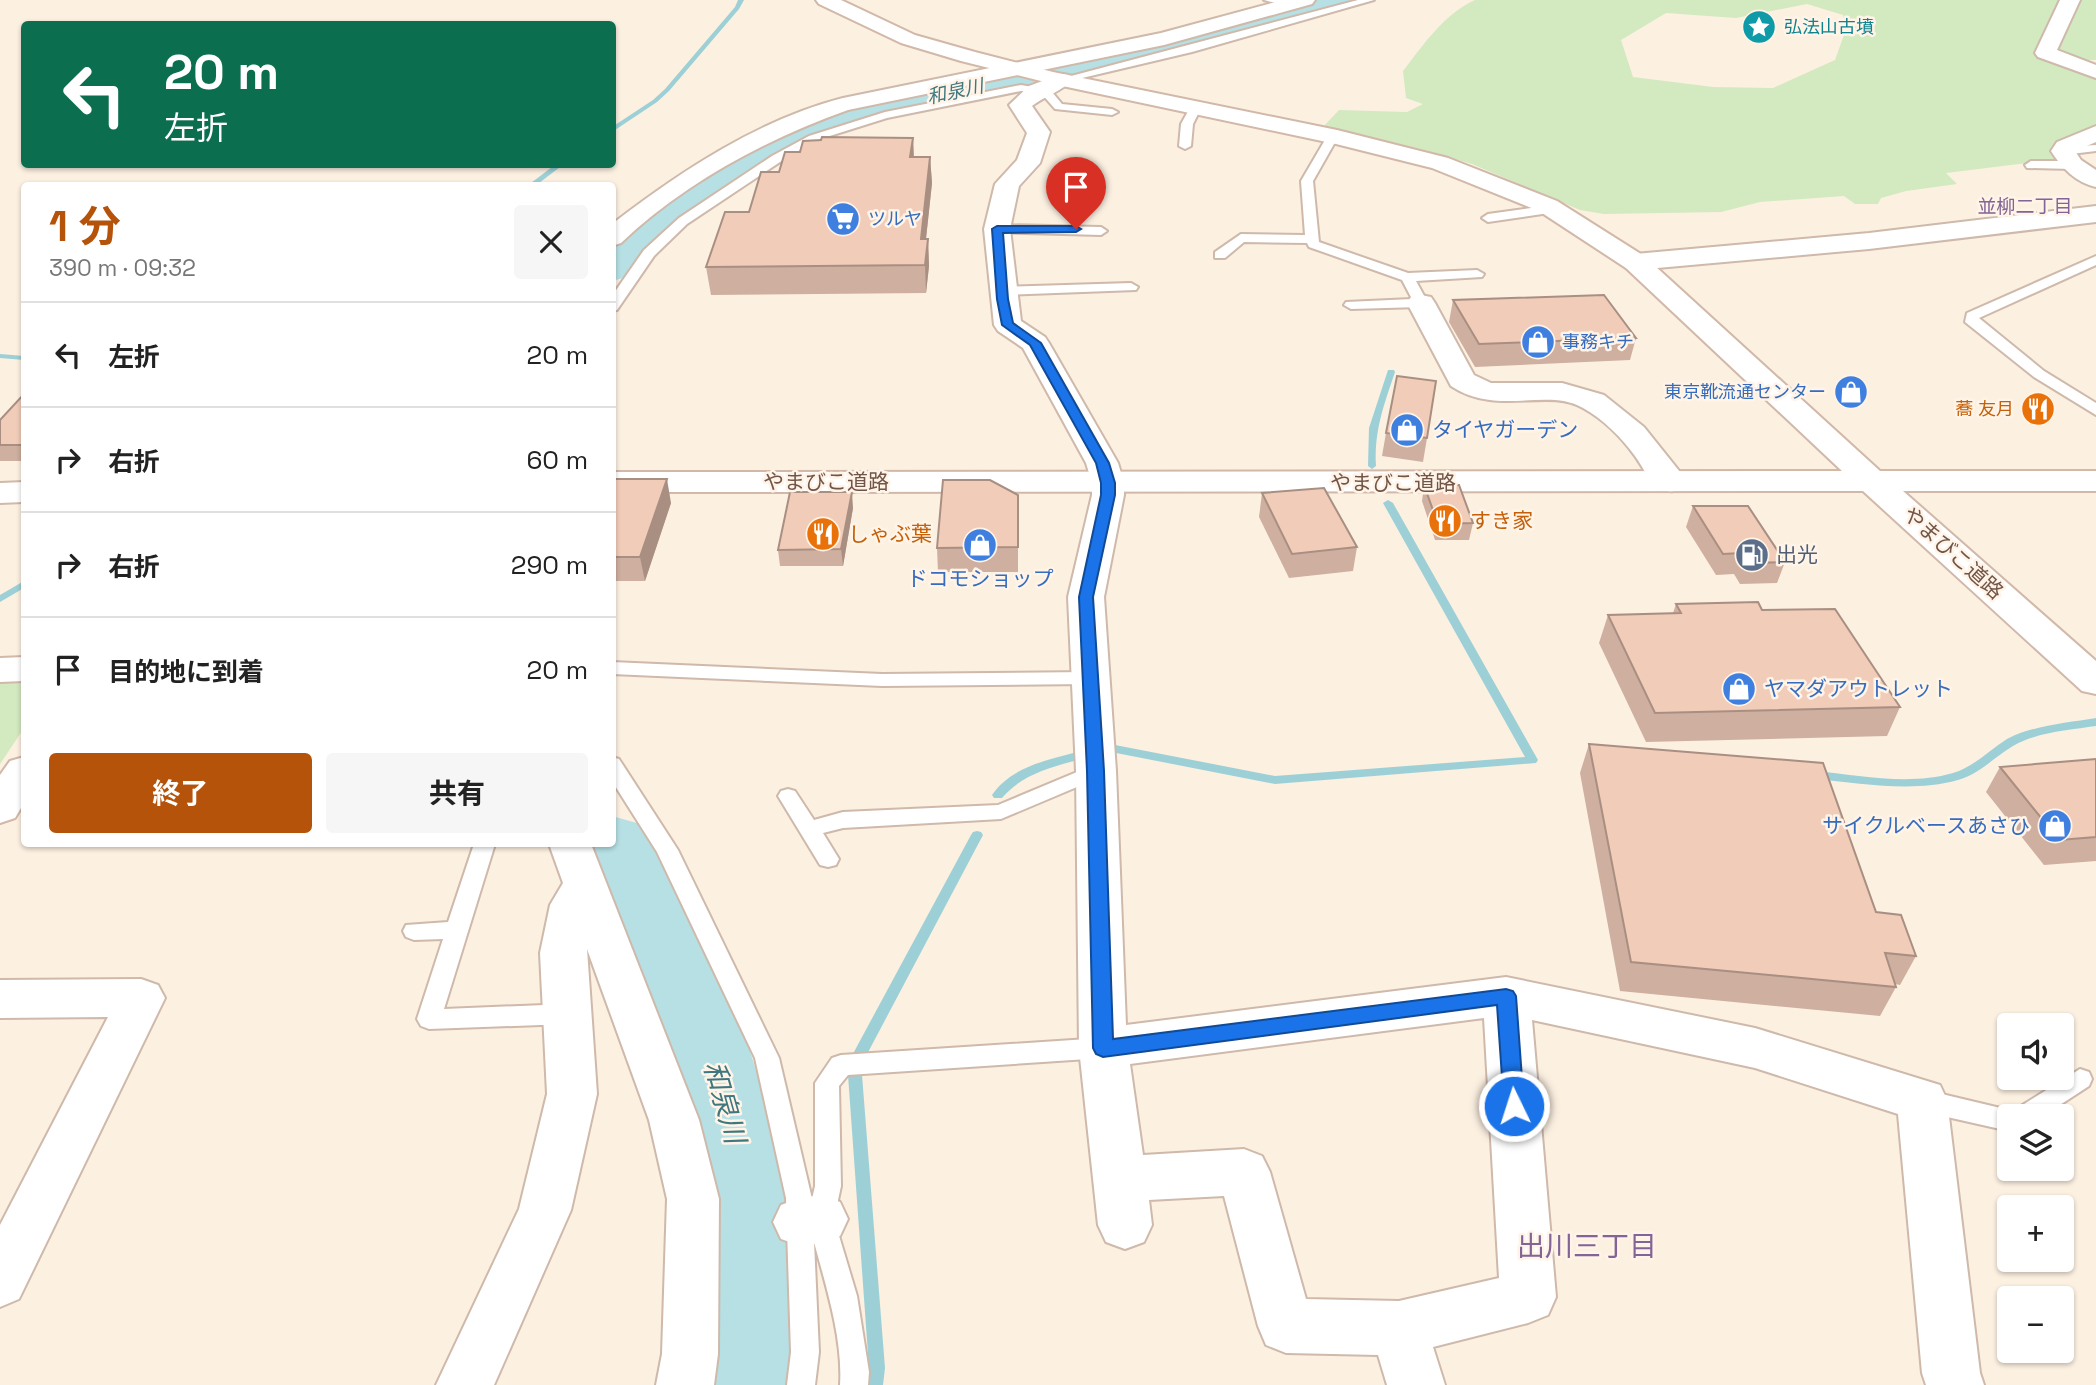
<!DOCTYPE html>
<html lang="ja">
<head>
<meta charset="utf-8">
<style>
  :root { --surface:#fff; --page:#f6f6f6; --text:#222; --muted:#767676; --line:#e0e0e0; --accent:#b45309 }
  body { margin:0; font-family:"Space Grotesk","Noto Sans JP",sans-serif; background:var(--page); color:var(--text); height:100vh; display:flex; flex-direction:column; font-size:26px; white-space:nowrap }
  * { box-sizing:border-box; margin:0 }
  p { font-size:23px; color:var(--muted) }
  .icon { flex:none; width:38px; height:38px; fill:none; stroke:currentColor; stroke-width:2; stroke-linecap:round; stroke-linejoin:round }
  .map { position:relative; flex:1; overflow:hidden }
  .details { position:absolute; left:21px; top:182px; width:595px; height:665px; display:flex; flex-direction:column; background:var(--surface); border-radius:7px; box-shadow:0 2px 5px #0004 }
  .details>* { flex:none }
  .top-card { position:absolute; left:21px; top:21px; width:595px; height:147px; border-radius:7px; box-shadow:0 2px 5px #0004; background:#0b6e4f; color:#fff; overflow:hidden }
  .buttons { position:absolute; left:1997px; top:1013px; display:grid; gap:14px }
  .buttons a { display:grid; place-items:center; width:77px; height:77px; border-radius:7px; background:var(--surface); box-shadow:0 2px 5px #0004; font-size:35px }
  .pin { position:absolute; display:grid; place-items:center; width:60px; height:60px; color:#fff; margin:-72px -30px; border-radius:50% 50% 50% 0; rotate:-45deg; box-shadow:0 0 7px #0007 }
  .pin .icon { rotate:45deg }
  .me { position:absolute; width:77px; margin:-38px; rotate:356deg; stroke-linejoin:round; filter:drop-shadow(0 0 5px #0008) }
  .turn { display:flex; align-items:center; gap:24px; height:147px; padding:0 28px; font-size:32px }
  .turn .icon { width:91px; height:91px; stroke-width:2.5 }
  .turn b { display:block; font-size:49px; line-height:60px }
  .round { display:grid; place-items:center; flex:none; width:74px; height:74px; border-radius:7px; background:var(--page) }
  .overview { display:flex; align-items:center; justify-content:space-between; height:119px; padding:0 28px }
  h1 { font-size:42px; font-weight:700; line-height:52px; color:var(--accent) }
  .cta { display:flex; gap:14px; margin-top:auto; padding:14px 28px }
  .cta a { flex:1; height:80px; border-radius:7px; background:var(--accent); color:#fff; font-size:28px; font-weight:700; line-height:80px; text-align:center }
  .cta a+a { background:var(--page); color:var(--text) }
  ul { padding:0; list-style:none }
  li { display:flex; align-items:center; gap:21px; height:105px; padding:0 28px; border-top:2px solid var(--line) }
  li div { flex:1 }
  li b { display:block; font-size:26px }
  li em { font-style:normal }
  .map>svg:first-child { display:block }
  .green { fill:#d3e9c0; fill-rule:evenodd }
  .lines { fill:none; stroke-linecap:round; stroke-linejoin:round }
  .stream { fill:#9dd0d6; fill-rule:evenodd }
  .river { fill:#b6e0e4; fill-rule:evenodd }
  .lane-casing { stroke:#ceb9ab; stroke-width:4 }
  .street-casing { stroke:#ceb9ab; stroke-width:4 }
  .secondary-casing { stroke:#d1b8a8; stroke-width:4 }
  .lane { fill:#fff; fill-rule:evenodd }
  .street { fill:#fff; fill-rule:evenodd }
  .secondary { fill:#fff; fill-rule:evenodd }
  .wall { fill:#cfaf9f }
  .shaded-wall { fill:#a98f82 }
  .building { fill:#f1ccb9; stroke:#a98f82; stroke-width:2 }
  .route { fill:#1a73e8; stroke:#114b97; stroke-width:2 }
  .labels { text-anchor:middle; stroke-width:5; stroke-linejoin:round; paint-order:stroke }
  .far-culture-label { font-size:18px; fill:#0d838f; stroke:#fff4e7; text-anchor:start }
  .far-shop-label { font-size:18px; fill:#366cbe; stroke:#fff4e7; text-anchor:start }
  .far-food-label { font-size:18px; fill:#c56008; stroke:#fff4e7; text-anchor:end }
  .far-water-label { font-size:19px; font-style:italic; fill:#40777f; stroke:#fff4e7 }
  .far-neighbourhood-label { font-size:19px; fill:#826496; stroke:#fff4e7 }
  .shop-label { font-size:21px; fill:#366cbe; stroke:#fff4e7; text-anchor:start }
  .street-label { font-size:21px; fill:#725549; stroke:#fff4e7 }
  .food-label { font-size:21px; fill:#c56008; stroke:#fff4e7; text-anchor:start }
  .service-label { font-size:21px; fill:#4e5e75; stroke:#fff4e7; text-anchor:start }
  .near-water-label { font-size:28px; font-style:italic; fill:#40777f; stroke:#fff4e7 }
  .near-neighbourhood-label { font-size:28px; fill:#826496; stroke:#fff4e7 }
</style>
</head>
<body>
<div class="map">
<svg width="2096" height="1385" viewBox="0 0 2096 1385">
  <rect width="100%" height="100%" fill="#fcf0e1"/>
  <g class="green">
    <path d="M1475 0H2062L2039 45 2096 75V128L2057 163H2027L1946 173 1957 184 1906 191 1881 198 1878 204H1855L1844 196 1760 202 1721 212 1604 214 1580 210 1472 164 1420 149 1324 126 1339 110 1407 112 1423 104 1406 98 1403 71C1424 44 1444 14 1475 0ZM1807 4 1843 15 1845 32 1835 60 1773 88 1713 87 1633 77 1621 40 1666 13 1736 18Z"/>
    <path d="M2078 0H2096V60H2084L2056 54 2053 45Z"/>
    <path d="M0 682H24V728L0 764Z"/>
  </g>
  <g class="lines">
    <g class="stream">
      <path d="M738 0H744L739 9 669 91 657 102 612 132V127L653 100 665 89 735 7Z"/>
      <path d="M556 164H564L535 186H527Z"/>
      <path d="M0 354 24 356V360L0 358Z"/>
      <path d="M1388 370H1394L1395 372C1384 405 1374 430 1376 466L1372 469 1368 466 1369 428Z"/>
      <path d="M1388 500 1393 503 1538 760 1536 763 1275 784 1111 752 1110 749 1111 746 1115 745 1275 776 1525 757 1383 503Z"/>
      <path d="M24 581V588L0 602V595Z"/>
      <path d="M2096 718V726C2069 730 2037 732 2013 746 1994 757 1980 774 1958 780 1911 793 1862 783 1814 779L1810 778 1808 775 1810 772 1814 771C1859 775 1908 786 1953 773 1974 767 1989 750 2007 739 2034 725 2067 723 2096 718Z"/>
      <path d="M1077 752 1081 753 1082 756 1081 759C1052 767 1022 774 1002 798H994L992 795C1011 767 1047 760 1077 752Z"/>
      <path d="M977 831 981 832 983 835 865 1058 860 1059 855 1058 853 1054 855 1050 971 835 973 832Z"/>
      <path d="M855 1069 860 1071 862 1075 885 1368 883 1385H867L869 1368 848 1075 850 1071Z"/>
    </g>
    <g class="river">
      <path d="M1304 0H1353L1348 7 1167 56 915 109 845 129 811 143 742 181 679 227 627 277 612 281V243C677 178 765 127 853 102 915 85 978 76 1040 63 1129 46 1217 26 1304 0Z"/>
      <path d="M612 816 637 823 676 884 745 1035 783 1157 794 1257 788 1385H694L706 1257 699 1157 667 1035 607 890 579 844H612Z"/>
    </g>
    <g class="lane-casing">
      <g id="lane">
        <path d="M1264 0H1284L1295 4 1290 7Z"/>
        <path d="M1358 0H1374L1192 52 1061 83 1056 80Z"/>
        <path d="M1021 85 1038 88 1047 86 1062 104 1112 109 1118 112 1112 115 1055 109 1041 93 1021 91 887 118 817 140 780 162 687 224 654 256 617 310 612 311V296L644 250 679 218 772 156 809 136 885 112Z"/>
        <path d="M1191 106 1201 108 1193 124 1191 146 1185 149 1179 146 1181 124Z"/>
        <path d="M1337 134 1343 137 1334 144 1313 181 1319 242 1408 273 1477 270 1484 274 1482 277 1416 281 1428 303 1421 307 1351 309 1344 305 1346 302 1412 299 1402 280 1309 247 1307 243 1244 242 1225 258H1215V252L1241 234 1305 235 1301 181 1325 140Z"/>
        <path d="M2096 145V151L2063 155 2057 151 2063 147Z"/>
        <path d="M2031 161H2072L2078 165 2072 169 2027 168 2025 165Z"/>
        <path d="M1552 205 1558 209 1556 212 1488 222 1482 218 1488 214Z"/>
        <path d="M997 225 1101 227 1107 231 1101 235 992 232V226Z"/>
        <path d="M2096 256V265L1979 318 2044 371 2096 403V415L2034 377 1965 322 1967 313Z"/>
        <path d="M1131 283 1138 287 1136 290 1002 295 995 291 1002 287Z"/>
        <path d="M612 662 882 674 1090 672 1097 674 1100 678 1097 682 1090 684 882 686 612 674Z"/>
        <path d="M612 757 619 759 678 850 779 1058 812 1199 815 1186V1083L832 1058 841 1055 1103 1038 1112 1041 1115 1048 1112 1055 1103 1058 848 1075 839 1086 841 1186 834 1219 857 1296 869 1372 868 1385H840C843 1340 826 1286 814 1242L819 1352 815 1385H787L791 1352 786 1198 755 1058 657 852 612 781Z"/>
        <path d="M1096 764 1103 766 1106 771 1103 776 1001 819 843 828 823 833 839 859 836 865 828 867 820 865 778 796 781 791 788 789 795 791 814 820 843 812 998 805Z"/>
        <path d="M474 844H495L444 1009 568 1004 576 1007 580 1014 576 1021 568 1024 429 1029 421 1026 417 1019 443 939 414 940 406 937 403 931 406 925 448 922Z"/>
        <path d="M2080 1069 2089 1072 2092 1079 2089 1086 2043 1116H2009V1131L1925 1112 1916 1109 1913 1101 1916 1093 1925 1090 2013 1111Z"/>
      </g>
    </g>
    <g class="street-casing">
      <g id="street">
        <path d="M1283 0H1315L1312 4 1164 45 848 110C767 139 684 183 621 243L612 246V224C681 171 758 120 843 98L1161 33Z"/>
        <path d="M2060 0H2080L2057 50 2096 65V78L2038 57 2035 53Z"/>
        <path d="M1061 74 1069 75 1072 80C1064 90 1043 97 1032 106L1050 132 1040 163 1019 186 1010 229 1021 321 1045 337 1049 343 1118 463 1124 483V495L1104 597 1116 771 1126 1025 1506 977 1755 1028 1940 1085 1947 1100 1980 1373 1984 1385H1926L1922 1373 1898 1114 1755 1068 1532 1020 1556 1297 1548 1315 1528 1323 1433 1347 1445 1385H1387L1378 1355 1286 1353 1266 1345 1258 1326 1224 1196 1149 1200 1152 1225 1144 1242 1125 1249 1106 1242 1098 1225 1079 1048 1076 771 1068 597 1092 495V483L1086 463 1023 348 998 331 994 325 984 229 995 184 1017 160 1027 133 1009 105 1029 86ZM1484 1018 1499 1278 1399 1301 1306 1299 1270 1172 1262 1156 1244 1149 1143 1155 1130 1064Z"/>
        <path d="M2096 126V142L2075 151 2081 160 2096 170V187C2075 182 2062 168 2051 151L2057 142Z"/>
        <path d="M2096 206V222L1869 249 1635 270 1626 268 1622 262 1626 256 1635 254 1869 233Z"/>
        <path d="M1421 295 1431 297 1435 303 1474 375 1491 383H1562L1604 395 1644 427 1688 482 1684 489C1676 491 1670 493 1662 489 1650 484 1643 467 1635 456 1622 438 1603 419 1583 408 1546 387 1498 417 1451 386L1407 303 1411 297Z"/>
        <path d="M549 844H591L699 1120 719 1199 718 1354 714 1385H656L662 1354 667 1199 649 1120 587 949 597 1094 571 1210 494 1385H436L519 1209 547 1094 540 953 550 905 563 883Z"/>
        <path d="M141 979 158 985 165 998 19 1299 0 1307V1225L108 1017 0 1018V980Z"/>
        <path d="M821 1195 840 1202 848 1219 840 1236C816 1245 805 1248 781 1239L773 1222 781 1205 800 1198Z"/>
      </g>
    </g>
    <g class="secondary-casing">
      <g id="secondary">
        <path d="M816 0H841L915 35 975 52 1053 72 1337 130 1448 158 1557 201 1644 256 1880 471H2096V491H1903L2096 661V694L2082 691 1863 491 612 492V472L1842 471 1626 268 1539 211 1432 168 1336 144 1053 84 961 61 901 43 819 4Z"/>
        <path d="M24 482V502L0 503V483Z"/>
        <path d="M24 657V681L0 682V658Z"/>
        <path d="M24 757V803L15 818 0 823V775L10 761Z"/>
      </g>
    </g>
    <use href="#lane" class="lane"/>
    <use href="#street" class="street"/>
    <use href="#secondary" class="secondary"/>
  </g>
  <g class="wall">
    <path d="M913 138 914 157H930L932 183 926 239H928L929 266 926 293 711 295 706 267 779 172 800 152Z"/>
    <path d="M1453 300 1636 338 1630 360 1475 367 1449 322Z"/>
    <path d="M24 394V461H0V420Z"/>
    <path d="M1386 433 1427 438 1423 462 1382 456Z"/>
    <path d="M612 479 671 503 645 581H612Z"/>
    <path d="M1424 485 1473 523 1469 540H1435L1422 501Z"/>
    <path d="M1262 493 1357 547 1353 571 1289 578 1259 517Z"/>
    <path d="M1018 495V572H938L937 548Z"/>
    <path d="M1693 506 1785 562 1777 583 1740 584 1734 574 1716 575 1686 527Z"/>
    <path d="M853 508 843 566H780L778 550Z"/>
    <path d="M1676 604 1762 610 1900 707 1887 736 1646 742 1599 643 1608 615 1673 613Z"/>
    <path d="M1589 744 1876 912 1916 956 1900 985 1895 984 1896 987 1880 1016 1620 991 1580 773Z"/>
    <path d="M2096 759V861L2044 865 1986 792 2000 767Z"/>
  </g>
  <g class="shaded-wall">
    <path d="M913 138 914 164 910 157Z"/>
    <path d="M930 157 932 183 923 266 921 239Z"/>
    <path d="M928 239 929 266 926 293 925 265Z"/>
    <path d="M667 479 671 503 645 581 640 557Z"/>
    <path d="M852 492 853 508 843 566 841 549Z"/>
  </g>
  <g class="building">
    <path d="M822 137 913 138 910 157H930L921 239H928L925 265 706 267 725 212H749L761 172H779L785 152H800L803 141 821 140Z"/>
    <path d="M1604 295 1636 338 1479 344 1453 300Z"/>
    <path d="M1397 376 1436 381 1427 438 1386 433Z"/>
    <path d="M24 394V445H0V420Z"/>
    <path d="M612 479H667L640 557H612Z"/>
    <path d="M943 480H990L1018 495V547L937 548Z"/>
    <path d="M1424 485H1459L1473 523 1438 524Z"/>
    <path d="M1324 488 1357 547 1292 554 1262 493Z"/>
    <path d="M790 492H852L841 549 778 550Z"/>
    <path d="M1693 506H1748L1785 562 1748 563 1741 553 1723 554Z"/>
    <path d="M1758 602 1762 610 1835 609 1900 707 1655 713 1608 615 1681 613 1676 604Z"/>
    <path d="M1589 744 1823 763 1876 912 1901 915 1916 956 1885 953 1896 987 1631 962Z"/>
    <path d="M2096 759V837L2059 840 2000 767Z"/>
  </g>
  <path class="route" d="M997 226H1076L1081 229 1076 232 1003 233 1008 299 1013 323 1041 343 1109 463 1115 483V495L1093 597 1104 771 1113 1039 1506 989 1513 991 1516 996 1524 1106 1521 1112 1514 1114 1507 1112 1504 1106 1497 1005 1103 1057 1096 1054 1093 1048 1087 771 1079 597 1101 495V483L1096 463 1030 345 1002 325 997 299 992 229Z"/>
  <defs>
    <g id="sight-disc" transform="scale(1.75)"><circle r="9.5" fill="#0f9aa8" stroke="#fff4e7"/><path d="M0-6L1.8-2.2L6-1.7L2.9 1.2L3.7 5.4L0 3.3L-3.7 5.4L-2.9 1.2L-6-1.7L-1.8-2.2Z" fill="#fff"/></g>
    <g id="supermarket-disc" transform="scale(1.75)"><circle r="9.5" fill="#3f7fe0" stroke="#fff4e7"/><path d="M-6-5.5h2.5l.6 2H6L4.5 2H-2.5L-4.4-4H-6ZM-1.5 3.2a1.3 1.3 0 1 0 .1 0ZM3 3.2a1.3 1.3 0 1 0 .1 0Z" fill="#fff"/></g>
    <g id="shop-disc" transform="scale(1.75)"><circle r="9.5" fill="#3f7fe0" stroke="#fff4e7"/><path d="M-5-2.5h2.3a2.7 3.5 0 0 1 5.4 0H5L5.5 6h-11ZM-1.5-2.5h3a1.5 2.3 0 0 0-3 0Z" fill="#fff"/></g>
    <g id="restaurant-disc" transform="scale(1.75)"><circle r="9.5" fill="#e8710a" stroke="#fff4e7"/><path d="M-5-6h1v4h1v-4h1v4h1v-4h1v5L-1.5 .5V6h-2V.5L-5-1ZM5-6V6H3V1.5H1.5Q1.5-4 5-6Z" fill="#fff"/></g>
    <g id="fuel-disc" transform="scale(1.75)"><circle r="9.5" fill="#5c6f8a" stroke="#fff4e7"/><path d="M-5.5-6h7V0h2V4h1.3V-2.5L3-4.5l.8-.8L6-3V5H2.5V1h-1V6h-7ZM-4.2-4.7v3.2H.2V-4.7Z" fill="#fff"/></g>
  </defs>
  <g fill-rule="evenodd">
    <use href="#sight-disc" x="1759" y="27"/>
    <use href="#supermarket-disc" x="843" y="219"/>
    <use href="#shop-disc" x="1538" y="342"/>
    <use href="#shop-disc" x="1851" y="392"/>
    <use href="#restaurant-disc" x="2038" y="409"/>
    <use href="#shop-disc" x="1407" y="430"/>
    <use href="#restaurant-disc" x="1445" y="521"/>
    <use href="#restaurant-disc" x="823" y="534"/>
    <use href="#shop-disc" x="980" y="545"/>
    <use href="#fuel-disc" x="1752" y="555"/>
    <use href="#shop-disc" x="1739" y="689"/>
    <use href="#shop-disc" x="2055" y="826"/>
  </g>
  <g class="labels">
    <g class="far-culture-label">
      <text x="1784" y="33">弘法山古墳</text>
    </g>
    <g class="far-shop-label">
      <text x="868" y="225">ツルヤ</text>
      <text x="1562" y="348">事務キチ</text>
      <text x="1826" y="398" text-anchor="end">東京靴流通センター</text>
    </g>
    <g class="far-food-label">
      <text x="2014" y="415">蕎 友月</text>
    </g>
    <g class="far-water-label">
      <text transform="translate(955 91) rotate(-12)" y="7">和泉川</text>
    </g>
    <g class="far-neighbourhood-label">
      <text x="2025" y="213">並柳二丁目</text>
    </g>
    <g class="shop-label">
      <text x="1432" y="437">タイヤガーデン</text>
      <text x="980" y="586" text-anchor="middle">ドコモショップ</text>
      <text x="1764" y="696">ヤマダアウトレット</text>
      <text x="2030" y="833" text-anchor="end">サイクルベースあさひ</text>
    </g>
    <g class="street-label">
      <text x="826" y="489">やまびこ道路</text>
      <text x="1393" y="490">やまびこ道路</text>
      <text transform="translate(1953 553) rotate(42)" y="7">やまびこ道路</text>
    </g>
    <g class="food-label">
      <text x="1470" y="528">すき家</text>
      <text x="848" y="541">しゃぶ葉</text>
    </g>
    <g class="service-label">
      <text x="1776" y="562">出光</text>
    </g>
    <g class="near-water-label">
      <text transform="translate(725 1102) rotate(74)" y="10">和泉川</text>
    </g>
    <g class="near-neighbourhood-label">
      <text x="1587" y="1256">出川三丁目</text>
    </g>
  </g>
</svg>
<div class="buttons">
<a><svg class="icon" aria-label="sound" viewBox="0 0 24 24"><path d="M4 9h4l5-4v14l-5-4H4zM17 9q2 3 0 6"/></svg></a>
<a><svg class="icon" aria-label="layers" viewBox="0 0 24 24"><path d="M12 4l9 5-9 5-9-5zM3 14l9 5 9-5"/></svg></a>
<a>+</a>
<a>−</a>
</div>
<div class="pin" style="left:1076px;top:229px;background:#d93025"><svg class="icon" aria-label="arrive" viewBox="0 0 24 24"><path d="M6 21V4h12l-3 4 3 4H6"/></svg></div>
<svg class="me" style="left:1514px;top:1106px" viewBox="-20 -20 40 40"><circle r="17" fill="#1a73e8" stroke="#fff" stroke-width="3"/><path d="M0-11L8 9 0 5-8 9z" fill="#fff"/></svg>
<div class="top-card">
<div class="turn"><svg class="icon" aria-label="left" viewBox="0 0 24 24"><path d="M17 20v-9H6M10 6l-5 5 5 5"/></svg><div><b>20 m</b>左折</div></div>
</div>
<section class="details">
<div class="overview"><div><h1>1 分</h1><p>390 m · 09:32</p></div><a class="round"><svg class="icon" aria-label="close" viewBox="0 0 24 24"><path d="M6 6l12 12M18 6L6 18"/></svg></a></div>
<ul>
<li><svg class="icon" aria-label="left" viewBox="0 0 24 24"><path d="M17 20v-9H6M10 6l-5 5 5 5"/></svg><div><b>左折</b></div><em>20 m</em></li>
<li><svg class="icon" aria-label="right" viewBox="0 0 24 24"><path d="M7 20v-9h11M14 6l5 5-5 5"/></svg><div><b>右折</b></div><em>60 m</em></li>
<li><svg class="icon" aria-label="right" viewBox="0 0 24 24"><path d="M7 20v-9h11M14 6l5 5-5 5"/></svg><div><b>右折</b></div><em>290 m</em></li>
<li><svg class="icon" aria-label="arrive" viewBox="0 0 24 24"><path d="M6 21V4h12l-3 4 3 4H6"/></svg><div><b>目的地に到着</b></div><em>20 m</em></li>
</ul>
<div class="cta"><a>終了</a><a>共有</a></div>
</section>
</div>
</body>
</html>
